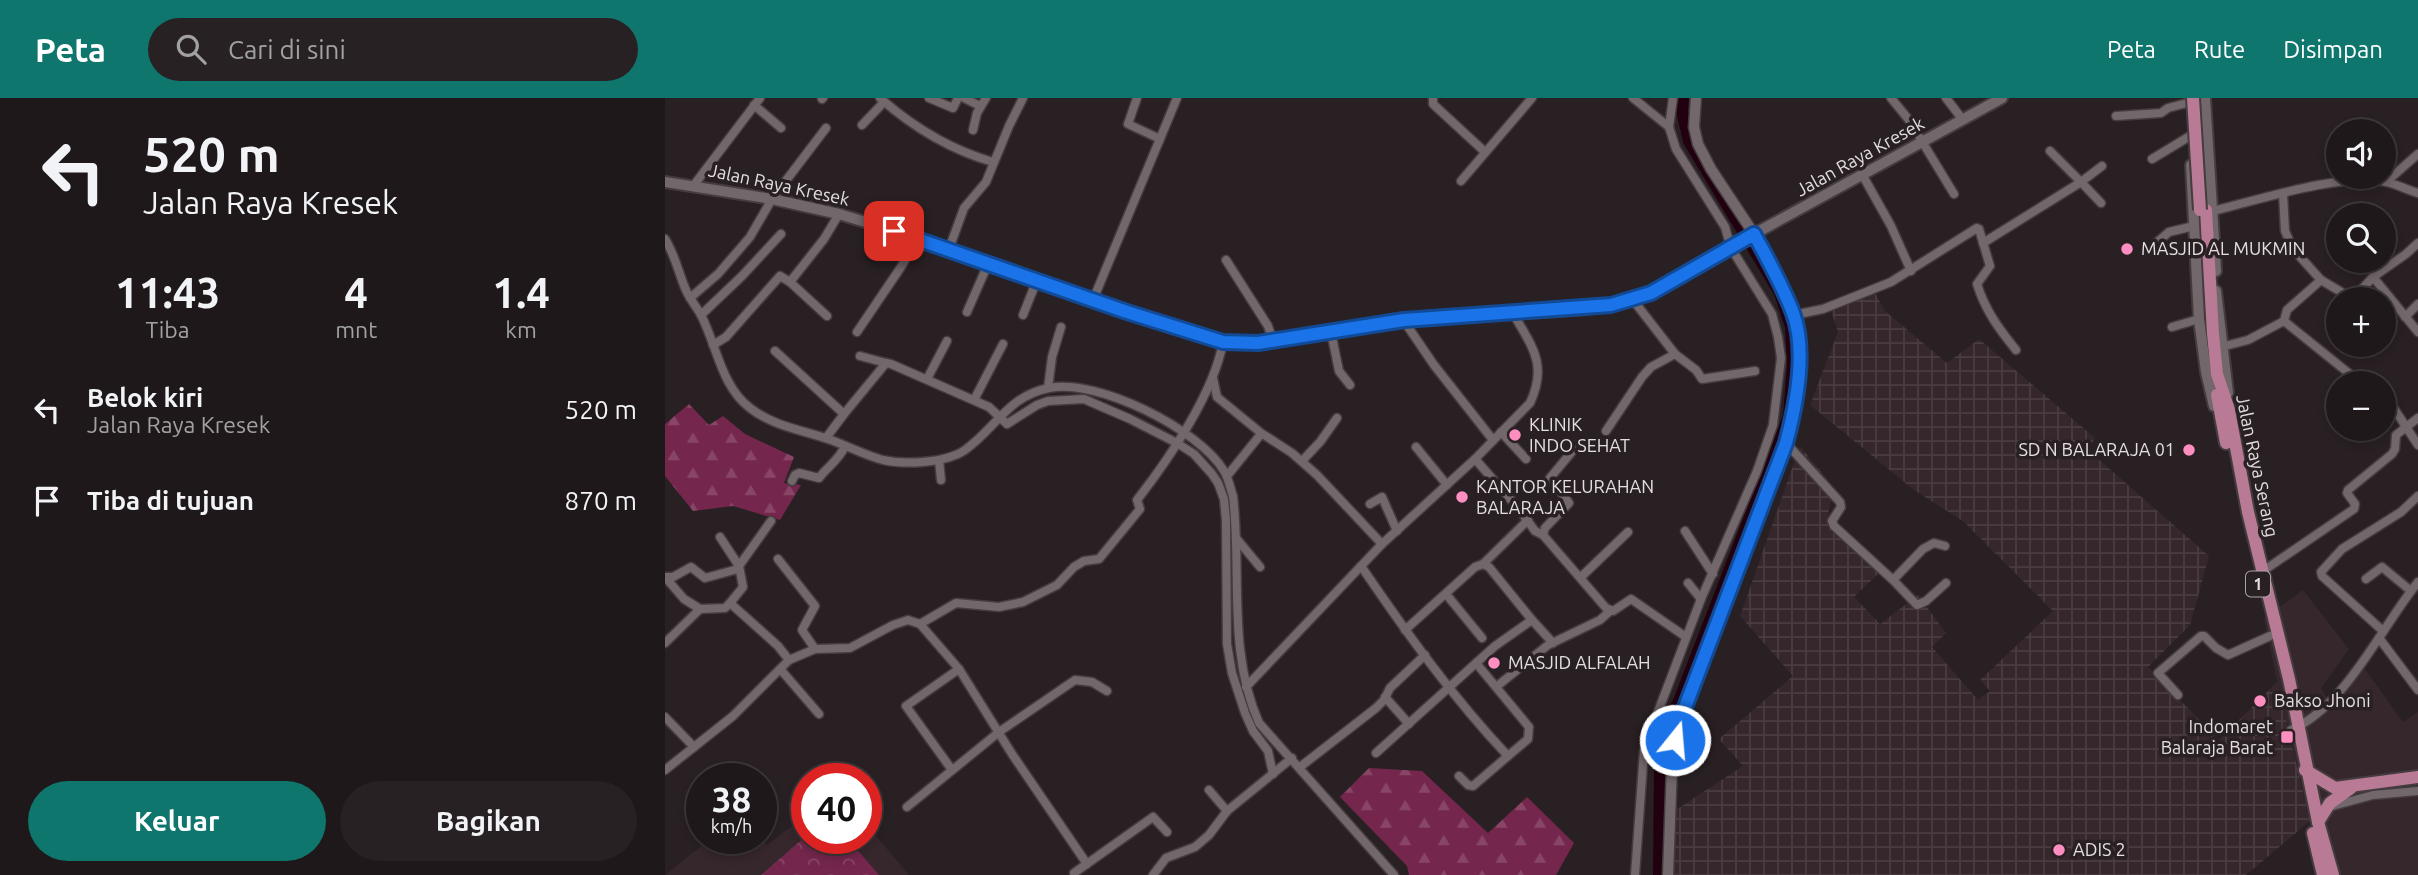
<!DOCTYPE html>
<html lang="id">
<head>
<meta charset="utf-8">
<style>
  :root { --surface:#1f181a; --page:#272123; --text:#f1f3f6; --muted:#a1a0a2; --line:#3c3739; --accent:#0f766e }
  body { margin:0; font-family:Ubuntu,sans-serif; background:var(--page); color:var(--text); height:100vh; display:flex; flex-direction:column; font-size:26px; white-space:nowrap }
  * { box-sizing:border-box; margin:0 }
  p { font-size:23px; color:var(--muted) }
  .icon { flex:none; width:38px; height:38px; fill:none; stroke:currentColor; stroke-width:2; stroke-linecap:round; stroke-linejoin:round }
  .map { position:relative; flex:1; overflow:hidden }
  .side { display:flex; flex-direction:column; background:var(--surface); width:665px }
  .side>* { flex:none }
  .guide { background:#1f181a; color:var(--text); overflow:hidden }
  .controls { position:absolute; left:1661px; top:21px; display:grid; gap:14px }
  .controls a { display:grid; place-items:center; width:70px; height:70px; border-radius:50%; background:var(--surface); box-shadow:0 4px 10px #0003,0 0 0 2px var(--line); font-size:35px }
  .speed { position:absolute; left:21px; top:665px; display:flex; gap:14px; font-size:35px; font-weight:700; text-align:center }
  .speed>* { display:grid; place-content:center; width:91px; height:91px; border-radius:50%; background:var(--surface); box-shadow:0 4px 10px #0003,0 0 0 2px var(--line); line-height:1 }
  .speed small { font-size:18px; font-weight:400 }
  .speed .limit { border:10px solid #d22; background:#fff; color:#111 }
  .pin { position:absolute; display:grid; place-items:center; width:60px; height:60px; color:#fff; margin:-30px; border-radius:14px; box-shadow:0 4px 10px #0006 }
  .me { position:absolute; width:77px; margin:-38px; rotate:17deg; stroke-linejoin:round; filter:drop-shadow(0 0 5px #0008) }
  .turn { display:flex; align-items:center; gap:24px; height:147px; padding:0 28px; font-size:32px }
  .turn .icon { width:91px; height:91px; stroke-width:2.5 }
  .turn b { display:block; font-size:49px; line-height:60px }
  .eta { display:flex; justify-content:space-evenly; align-items:center; height:119px; text-align:center }
  .eta b { font-size:42px; font-weight:700; line-height:49px }
  .cta { display:flex; gap:14px; margin-top:auto; padding:14px 28px }
  .cta a { flex:1; height:80px; border-radius:42px; background:var(--accent); color:#fff; font-size:28px; font-weight:700; line-height:80px; text-align:center }
  .cta a+a { background:var(--page); color:var(--text) }
  ul { padding:0; list-style:none }
  li { display:flex; align-items:center; gap:21px; height:91px; padding:0 28px }
  li div { flex:1 }
  li b { display:block; font-size:26px }
  li em { font-style:normal }
  header { display:flex; align-items:center; gap:42px; box-sizing:border-box; height:98px; padding:0 35px; background:var(--accent); color:#fff }
  header strong { font-size:33px }
  nav { display:flex; gap:38px; margin-inline-start:auto; font-size:24px }
  .search { width:490px; height:63px; background:var(--page); display:flex; align-items:center; gap:18px; box-sizing:border-box; padding:0 24px; border-radius:38px; color:var(--muted); font-size:26px }
  main { display:flex; flex:1; min-height:0 }
  .map>svg:first-child { display:block }
  .built { fill:#36272d }
  .industrial { fill:url(#industrial-grid) }
  .forest { fill:url(#forest-firs) }
  .park { fill:url(#park-crowns) }
  .lines { fill:none; stroke-linecap:round; stroke-linejoin:round }
  .river { stroke:#21000f; stroke-width:12 }
  .minor-casing { stroke:#443c3f; stroke-width:11 }
  .tertiary-casing { stroke:#443c3f; stroke-width:13 }
  .secondary-casing { stroke:#443c3f; stroke-width:14 }
  .trunk-casing { stroke:#443c3f; stroke-width:16 }
  .minor { stroke:#72676b; stroke-width:8 }
  .tertiary { stroke:#72676b; stroke-width:10 }
  .secondary { stroke:#72676b; stroke-width:10 }
  .trunk { stroke:#b87a94; stroke-width:12 }
  .trunk-bridge-casing { stroke:#443c3f; stroke-width:16; stroke-linecap:butt }
  .trunk-bridge { stroke:#b87a94; stroke-width:12 }
  .route-casing { stroke:#114b97; stroke-width:18 }
  .route { stroke:#1a73e8; stroke-width:12 }
  .poi-dot { fill:#fd8ebf; stroke:#292023; stroke-width:2.5 }
  .labels { text-anchor:middle; stroke-width:7; stroke-linejoin:round; paint-order:stroke }
  .shield { fill:#292023; stroke:#aca5a8; stroke-width:2 }
  .shield-label { font-size:16px; font-weight:bold; fill:#e4dee1 }
  .street-label { font-size:18px; fill:#e4dee1; stroke:#292023 }
  .poi-label { font-size:18px; fill:#e4dee1; stroke:#292023; text-anchor:start }
</style>
</head>
<body>
<header>
<strong>Peta</strong>
<div class="search"><svg class="icon" aria-label="search" viewBox="0 0 24 24"><circle cx="10" cy="10" r="6"/><path d="M15 15l6 6"/></svg>Cari di sini</div>
<nav><a>Peta</a><a>Rute</a><a>Disimpan</a></nav>
</header>
<main>
<section class="side">
<div class="guide">
<div class="turn"><svg class="icon" aria-label="left" viewBox="0 0 24 24"><path d="M17 20v-9H6M10 6l-5 5 5 5"/></svg><div><b>520 m</b>Jalan Raya Kresek</div></div>
</div>
<div class="eta">
<div><b>11:43</b><p>Tiba</p></div>
<div><b>4</b><p>mnt</p></div>
<div><b>1.4</b><p>km</p></div>
</div>
<ul>
<li><svg class="icon" aria-label="left" viewBox="0 0 24 24"><path d="M17 20v-9H6M10 6l-5 5 5 5"/></svg><div><b>Belok kiri</b><p>Jalan Raya Kresek</p></div><em>520 m</em></li>
<li><svg class="icon" aria-label="arrive" viewBox="0 0 24 24"><path d="M6 21V4h12l-3 4 3 4H6"/></svg><div><b>Tiba di tujuan</b></div><em>870 m</em></li>
</ul>
<div class="cta"><a>Keluar</a><a>Bagikan</a></div>
</section>
<div class="map">
<svg width="1753" height="777" viewBox="0 0 1753 777">
  <defs>
    <pattern id="industrial-grid" width="8" height="8" patternUnits="userSpaceOnUse" patternTransform="scale(1.75)"><rect width="8" height="8" fill="#36272d"/><path d="M0 4h8M4 0v8" fill="none" stroke="#493c41"/></pattern>
    <pattern id="forest-firs" width="22" height="20" patternUnits="userSpaceOnUse" patternTransform="scale(1.75)"><rect width="22" height="20" fill="#74264c"/><path d="M5 1l3.5 6h-7zM16 11l3.5 6h-7z" fill="#884566"/></pattern>
    <pattern id="park-crowns" width="20" height="18" patternUnits="userSpaceOnUse" patternTransform="scale(1.75)"><rect width="20" height="18" fill="#74264c"/><path d="M2 6a3 3 0 1 1 6 0M12 15a3 3 0 1 1 6 0" fill="none" stroke="#884566"/></pattern>
  </defs>
  <rect width="100%" height="100%" fill="#292023"/>
  <g class="built">
    <path d="M1638 492 1684 551 1656 590 1664 603 1698 568 1738 624 1753 614V682L1748 683 1753 690V777H1659L1612 584 1599 520Z"/>
    <path d="M142 716V740H201V726L244 777H0L46 740H96L102 747Z"/>
  </g>
  <path class="industrial" d="M1209 193 1220 213 1282 265 1314 241 1430 340 1423 352 1544 458 1525 527 1483 569 1554 642 1612 584 1645 723 1581 777H1006V715L1078 668 1054 641 1128 578 1075 518 1135 348 1170 391 1163 415 1219 470 1189 499 1215 526 1253 497 1281 535 1267 549 1313 602 1325 593 1315 582 1388 513 1298 423 1249 392 1145 307 1173 234 1165 209Z"/>
  <g class="forest">
    <path d="M24 306 44 327 58 318 80 336 129 359 119 385 136 387 115 422 68 408 28 413 0 378V326Z"/>
    <path d="M704 670 757 673 823 735 862 699 909 745 891 777H744L742 768 675 699Z"/>
  </g>
  <path class="park" d="M142 737V740H182L214 777H96Z"/>
  <g class="lines">
    <path class="river" d="M994 777 995 665 1001 630 1014 603 1124 318 1128 267 1126 229 1115 195 1024 43 1017 13 1018 0"/>
    <g class="minor-casing">
      <g id="minor">
        <path d="M215 0C248 29 286 52 328 64"/>
        <path d="M264 0 288 10 293 0"/>
        <path d="M299 0 315 8"/>
        <path d="M472 0 463 26 495 41"/>
        <path d="M768 0V6L820 54"/>
        <path d="M968 0 1004 29"/>
        <path d="M1226 0 1244 22 1289 96"/>
        <path d="M1281 0 1298 22"/>
        <path d="M157 1 158 0"/>
        <path d="M89 7 116 30"/>
        <path d="M1451 18 1496 15 1503 10 1522 5"/>
        <path d="M197 27 219 4"/>
        <path d="M308 32 312 15 321 0"/>
        <path d="M1385 53 1416 84 1437 68"/>
        <path d="M1487 61 1525 38"/>
        <path d="M1198 78 1226 128 1246 173"/>
        <path d="M796 83 867 0"/>
        <path d="M1721 84 1753 56"/>
        <path d="M29 87 95 0"/>
        <path d="M1618 95 1620 133 1628 151 1656 182 1622 212 1619 223 1696 285"/>
        <path d="M1548 113C1593 102 1678 74 1722 84 1733 87 1743 92 1753 95"/>
        <path d="M0 141C10 157 13 173 20 190 24 200 31 208 36 217 52 248 56 288 85 310 108 328 137 332 163 341 181 347 199 357 218 362 240 367 281 365 300 352 331 330 343 298 384 290 432 280 534 331 559 373 564 381 565 390 568 398 577 474 562 553 594 625L729 777"/>
        <path d="M1318 145 1416 84 1436 105"/>
        <path d="M1490 146 1504 134 1529 128"/>
        <path d="M284 151 299 110 321 84 344 28 358 0"/>
        <path d="M561 162 603 228 608 243"/>
        <path d="M1708 179 1753 234"/>
        <path d="M1656 182 1688 201 1708 179 1741 156 1753 145"/>
        <path d="M125 184 159 141 174 116"/>
        <path d="M25 200 53 176 85 139 107 101 161 30"/>
        <path d="M428 202 512 0"/>
        <path d="M968 202 1010 256 1031 272 1037 281 1090 273"/>
        <path d="M302 214 323 166"/>
        <path d="M36 217 77 178 116 136"/>
        <path d="M358 217 372 182"/>
        <path d="M1129 217 1158 211 1226 184 1312 130 1314 131 1325 168 1312 186C1320 212 1334 231 1351 252"/>
        <path d="M1740 219 1753 206"/>
        <path d="M739 223 769 267 828 342"/>
        <path d="M1507 229 1534 221"/>
        <path d="M192 234 236 169 253 140"/>
        <path d="M666 234 674 273 685 287"/>
        <path d="M48 247 61 239 115 178 125 184 162 218"/>
        <path d="M1556 249 1583 242 1619 223"/>
        <path d="M110 253 179 316 161 340"/>
        <path d="M195 258 221 265"/>
        <path d="M548 280 552 299 596 335 627 355 652 377 717 446"/>
        <path d="M262 281 282 243"/>
        <path d="M383 290 387 259 396 229"/>
        <path d="M1718 299 1726 306 1753 347"/>
        <path d="M309 302 338 246"/>
        <path d="M179 316 221 265 226 266 324 309 342 326 372 307 383 303 419 301 465 321 512 345 529 356 547 376 553 385 559 401 561 422 562 546 567 575 580 615 588 633 603 653 608 676"/>
        <path d="M941 333 977 279 986 269 1010 256"/>
        <path d="M836 334 861 361"/>
        <path d="M915 344 885 380 904 405 880 430 878 437 941 510 948 513 966 501 1021 539"/>
        <path d="M1121 345 1175 404 1176 409 1167 423 1169 428 1228 482 1252 507 1261 503 1281 485"/>
        <path d="M751 349 782 387"/>
        <path d="M810 361 854 411 870 433 878 437"/>
        <path d="M274 362 276 382"/>
        <path d="M637 363 655 344 672 320"/>
        <path d="M562 378 596 336"/>
        <path d="M127 383 130 377 134 375 154 380C163 368 175 361 180 348"/>
        <path d="M705 406 717 399 732 433"/>
        <path d="M1020 433 1048 476"/>
        <path d="M55 439 74 468"/>
        <path d="M571 440 595 469"/>
        <path d="M113 461 150 508 137 532 150 551"/>
        <path d="M818 466 863 422"/>
        <path d="M696 468C741 534 788 600 843 658L808 688 803 687 794 678"/>
        <path d="M1598 473 1689 411 1690 406 1682 395 1683 392 1727 356 1730 351 1731 337 1753 320"/>
        <path d="M0 479H8L26 469 40 480 73 471"/>
        <path d="M916 479 963 434"/>
        <path d="M1 480 19 501 35 511"/>
        <path d="M1701 481 1717 469 1746 493"/>
        <path d="M1228 482 1258 451 1269 445 1280 448"/>
        <path d="M1023 485 1036 501"/>
        <path d="M781 496 817 540"/>
        <path d="M65 505 78 489 74 468 106 423"/>
        <path d="M867 522 888 545"/>
        <path d="M255 526 291 505 334 509 358 504 392 487 409 469 419 463 434 461 475 411 472 402C504 361 549 295 558 244"/>
        <path d="M1718 533 1657 478 1656 474 1677 451 1736 414 1753 398"/>
        <path d="M1714 540 1753 592"/>
        <path d="M0 545 35 511 60 510 65 505 113 548 124 562"/>
        <path d="M811 565 864 629 863 641 843 658"/>
        <path d="M116 572 154 616"/>
        <path d="M581 589 717 446 810 361 865 305C883 266 867 249 848 215"/>
        <path d="M831 589 883 547 935 522 945 513"/>
        <path d="M1513 597 1493 575 1536 538H1539L1551 550 1563 557 1605 538"/>
        <path d="M720 599 744 626"/>
        <path d="M0 619 29 649"/>
        <path d="M1626 632C1680 609 1717 528 1753 484"/>
        <path d="M711 655 830 548 867 522 824 469 818 466 810 469 740 532"/>
        <path d="M635 669 711 610 719 602 725 590 760 557"/>
        <path d="M0 672 68 618 124 562 150 551 185 550 228 527 243 522 255 526 294 571 347 656 422 766"/>
        <path d="M287 672 241 608 294 571"/>
        <path d="M544 692 562 713"/>
        <path d="M242 709 334 634 410 582 427 584 442 593"/>
        <path d="M1664 709 1708 697 1753 693"/>
        <path d="M409 775 488 719 502 734"/>
        <path d="M488 777 501 760 530 749 544 737 562 713 627 660"/>
        <path d="M970 777 979 652 983 640 1036 501 1092 373 1108 327 1116 260 1113 239 1107 216 1066 150 1060 129 1011 51 1004 29 1008 0"/>
      </g>
    </g>
    <g class="tertiary-casing">
      <path id="tertiary" d="M1003 777 1007 667 1011 633 1121 345 1132 294 1133 248 1129 217 1089 136 1046 71 1033 46 1029 29 1031 0"/>
    </g>
    <g class="secondary-casing">
      <g id="secondary">
        <path d="M1540 0 1551 173"/>
        <path d="M1526 67 1534 221 1541 274 1549 308"/>
        <path d="M0 84 107 101 174 116 253 140 462 214 558 244 593 245 739 223 922 211 968 202 986 195 1012 182 1089 136 1337 0"/>
        <path d="M1551 193 1563 295"/>
      </g>
    </g>
    <g class="trunk-casing">
      <g id="trunk">
        <path d="M1541 112 1548 236 1552 276 1564 312 1583 414 1624 581 1653 724 1668 777"/>
        <path d="M1552 297 1561 345"/>
        <path d="M1640 672 1670 690 1753 679"/>
        <path d="M1653 724 1665 705 1686 690"/>
        <path d="M1648 735 1658 777"/>
      </g>
    </g>
    <use href="#minor" class="minor"/>
    <use href="#tertiary" class="tertiary"/>
    <use href="#secondary" class="secondary"/>
    <use href="#trunk" class="trunk"/>
    <g class="trunk-bridge-casing">
      <path id="trunk-bridge" d="M1528 0 1535 112"/>
    </g>
    <use href="#trunk-bridge" class="trunk-bridge"/>
  </g>
  <g class="lines">
    <g class="route-casing">
      <path id="route" d="M229 133 462 214 558 244 593 245 739 222 946 207 986 195 1089 136C1103 162 1118 188 1128 215 1142 253 1131 308 1121 345L1014 625 1010 642"/>
    </g>
    <use href="#route" class="route"/>
  </g>
  <g class="poi-dot">
    <circle cx="1462" cy="151" r="7"/>
    <circle cx="850" cy="337" r="7"/>
    <circle cx="1524" cy="352" r="7"/>
    <circle cx="797" cy="399" r="7"/>
    <circle cx="829" cy="565" r="7"/>
    <circle cx="1595" cy="603" r="7"/>
    <rect x="1615" y="632" width="14" height="14" rx="3.5"/>
    <circle cx="1394" cy="752" r="7"/>
  </g>
  <g class="labels">
    <rect class="shield" x="1581" y="473.5" width="24" height="25" rx="5"/>
    <g class="shield-label">
      <text x="1593" y="492">1</text>
    </g>
    <g class="street-label">
      <text transform="translate(1195 59) rotate(-29)" y="6">Jalan Raya Kresek</text>
      <text transform="translate(114 87) rotate(12)" y="6">Jalan Raya Kresek</text>
      <text transform="translate(1592 368) rotate(78)" y="6">Jalan Raya Serang</text>
    </g>
    <g class="poi-label">
      <text x="1476" y="157">MASJID AL MUKMIN</text>
      <text x="864" y="333">KLINIK<tspan x="864" dy="21">INDO SEHAT</tspan></text>
      <text x="1510" y="358" text-anchor="end">SD N BALARAJA 01</text>
      <text x="811" y="395">KANTOR KELURAHAN<tspan x="811" dy="21">BALARAJA</tspan></text>
      <text x="843" y="571">MASJID ALFALAH</text>
      <text x="1609" y="609">Bakso Jhoni</text>
      <text x="1608" y="635" text-anchor="end">Indomaret<tspan x="1608" dy="21">Balaraja Barat</tspan></text>
      <text x="1408" y="758">ADIS 2</text>
    </g>
  </g>
</svg>
<div class="controls">
<a><svg class="icon" aria-label="sound" viewBox="0 0 24 24"><path d="M4 9h4l5-4v14l-5-4H4zM17 9q2 3 0 6"/></svg></a>
<a><svg class="icon" aria-label="search" viewBox="0 0 24 24"><circle cx="10" cy="10" r="6"/><path d="M15 15l6 6"/></svg></a>
<a>+</a>
<a>−</a>
</div>
<div class="speed"><div>38<small>km/h</small></div><div class="limit">40</div></div>
<div class="pin" style="left:229px;top:133px;background:#d93025"><svg class="icon" aria-label="arrive" viewBox="0 0 24 24"><path d="M6 21V4h12l-3 4 3 4H6"/></svg></div>
<svg class="me" style="left:1010px;top:642px" viewBox="-20 -20 40 40"><circle r="17" fill="#1a73e8" stroke="#fff" stroke-width="3"/><path d="M0-11L8 9 0 5-8 9z" fill="#fff"/></svg>
</div>
</main>
</body>
</html>
